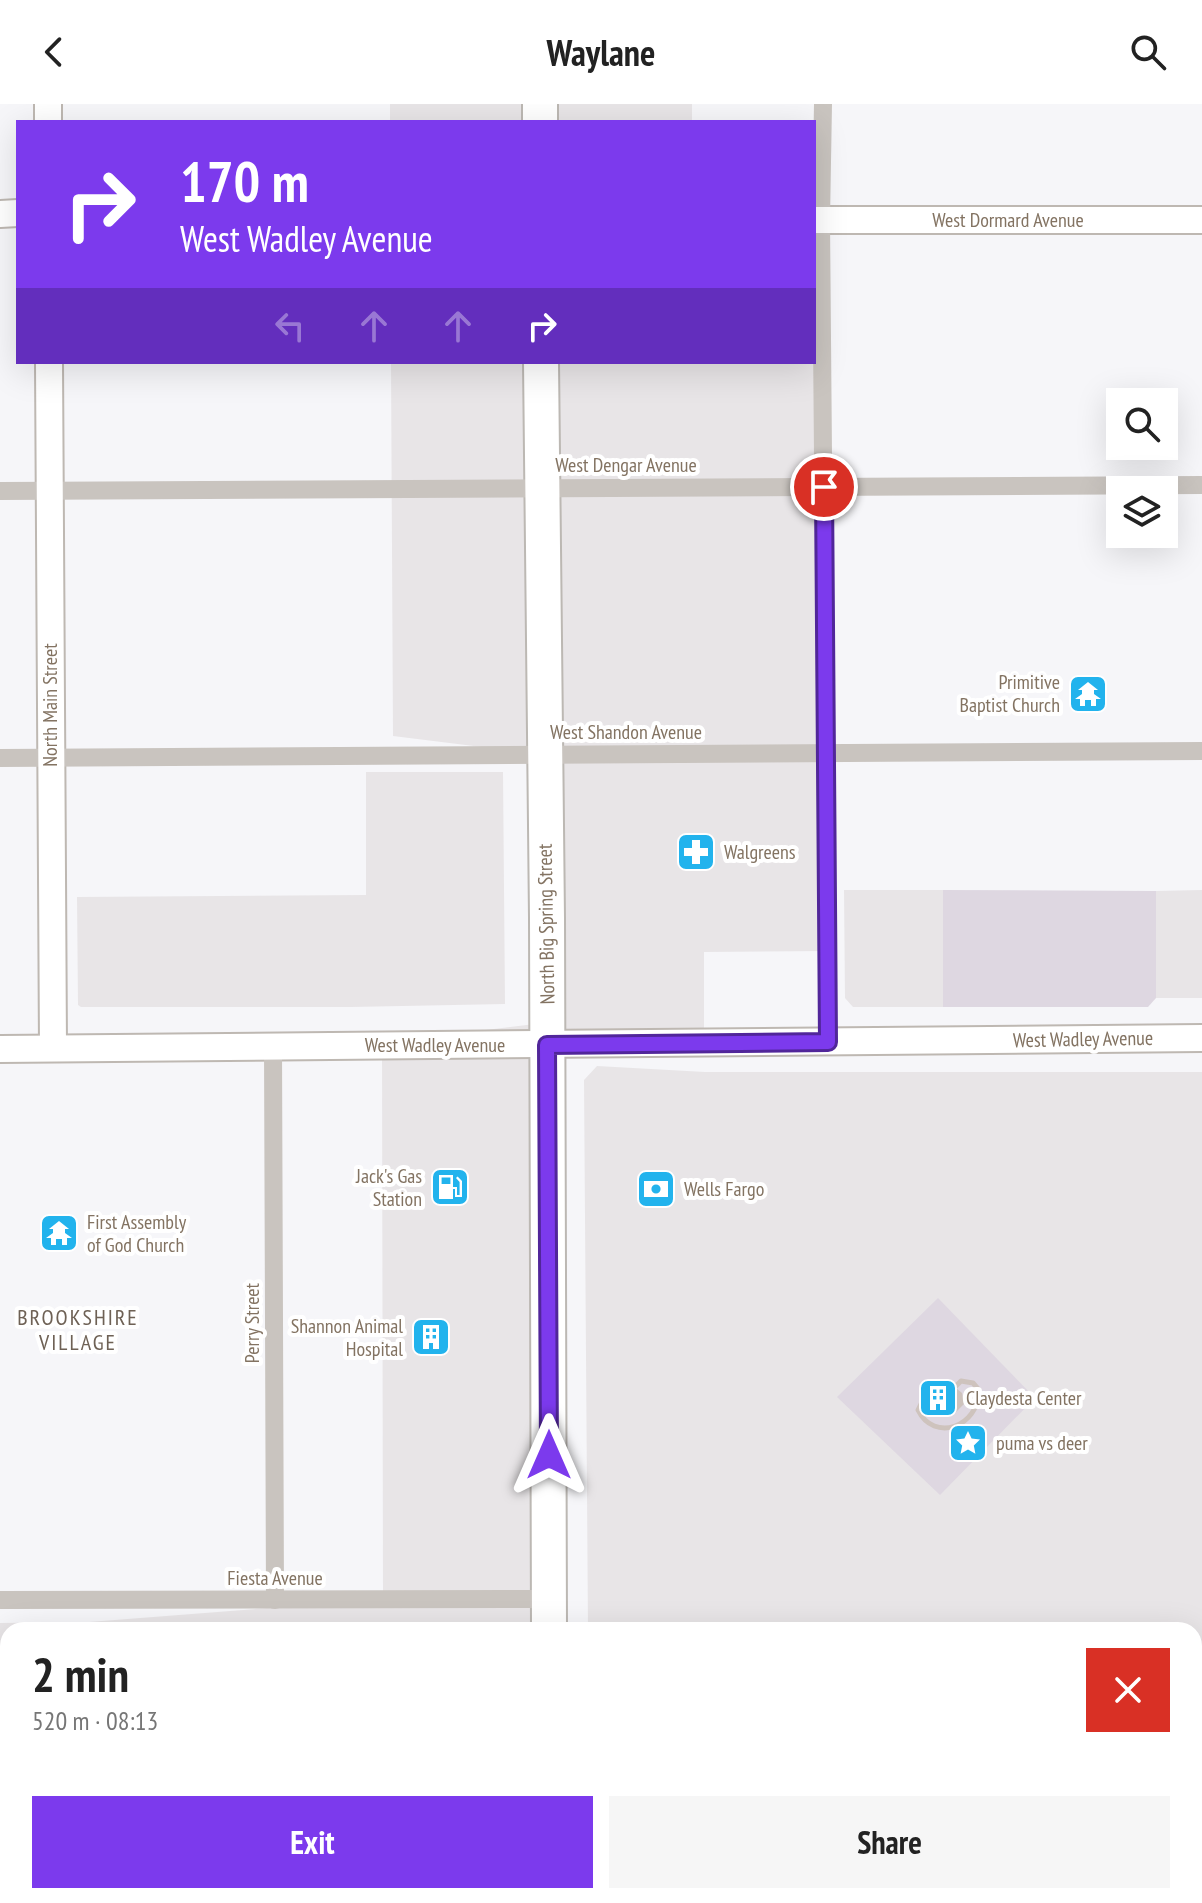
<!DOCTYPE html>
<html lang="en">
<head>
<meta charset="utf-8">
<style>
  :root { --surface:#fff; --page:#f6f6f6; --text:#222; --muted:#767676; --accent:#7c3aed }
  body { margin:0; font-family:"PT Sans Narrow",sans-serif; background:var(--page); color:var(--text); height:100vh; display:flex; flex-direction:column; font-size:30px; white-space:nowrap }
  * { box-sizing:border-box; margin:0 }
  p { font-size:26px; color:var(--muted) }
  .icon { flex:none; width:44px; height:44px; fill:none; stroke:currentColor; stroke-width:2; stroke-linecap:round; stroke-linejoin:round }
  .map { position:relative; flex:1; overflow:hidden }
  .details { position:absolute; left:0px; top:1518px; width:1202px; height:282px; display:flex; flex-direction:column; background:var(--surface); border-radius:24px 24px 0 0; box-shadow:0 8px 32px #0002 }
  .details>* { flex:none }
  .top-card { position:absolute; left:16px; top:16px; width:800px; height:244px; border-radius:0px; box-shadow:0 8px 32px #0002; background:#7c3aed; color:#fff; overflow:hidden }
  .controls { position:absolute; left:1106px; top:284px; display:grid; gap:16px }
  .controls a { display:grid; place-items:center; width:72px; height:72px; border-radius:0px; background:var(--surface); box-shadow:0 8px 32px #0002; font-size:40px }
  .pin { position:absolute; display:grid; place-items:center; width:68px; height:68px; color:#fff; margin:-34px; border:4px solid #fff; border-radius:50%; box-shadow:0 2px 8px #0007 }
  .me { position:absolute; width:88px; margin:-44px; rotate:0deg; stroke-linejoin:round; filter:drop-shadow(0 0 6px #0008) }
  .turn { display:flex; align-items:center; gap:28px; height:168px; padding:0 32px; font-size:36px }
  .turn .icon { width:104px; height:104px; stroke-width:2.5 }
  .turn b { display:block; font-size:56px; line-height:68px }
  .lanes { display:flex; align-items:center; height:76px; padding:0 32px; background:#0003; justify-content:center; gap:40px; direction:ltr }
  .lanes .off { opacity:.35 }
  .round { display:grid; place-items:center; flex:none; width:84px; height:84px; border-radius:0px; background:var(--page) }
  .summary { display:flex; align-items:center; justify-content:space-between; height:136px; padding:0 32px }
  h1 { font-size:48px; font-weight:800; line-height:60px }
  .button { display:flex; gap:16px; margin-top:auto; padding:16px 32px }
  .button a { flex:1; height:92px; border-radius:0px; background:var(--accent); color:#fff; font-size:32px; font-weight:800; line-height:92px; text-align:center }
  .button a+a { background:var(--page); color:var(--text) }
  header { display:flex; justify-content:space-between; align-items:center; height:104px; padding:0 32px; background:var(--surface); font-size:36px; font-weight:800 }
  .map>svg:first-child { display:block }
  .built { fill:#e8e5e7 }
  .green { fill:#ded7e1 }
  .water { fill:#cec3bd }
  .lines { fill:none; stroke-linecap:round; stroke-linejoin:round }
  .stream { stroke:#cec3bd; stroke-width:5 }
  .secondary-casing { stroke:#beb8b2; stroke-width:30 }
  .highway-casing { stroke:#bcb8b3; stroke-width:38 }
  .street { stroke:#c9c4bf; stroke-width:18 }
  .secondary { stroke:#fff; stroke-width:26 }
  .highway { stroke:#fff; stroke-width:34 }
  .route-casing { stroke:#51269a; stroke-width:20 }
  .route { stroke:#7c3aed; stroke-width:14 }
  .labels { text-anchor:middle; stroke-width:8; stroke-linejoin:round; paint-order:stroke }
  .street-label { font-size:20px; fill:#837362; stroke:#fff }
  .poi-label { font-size:20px; fill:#837362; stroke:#fff; text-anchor:start }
  .neighbourhood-label { font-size:22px; letter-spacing:2px; fill:#6e6155; stroke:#fff }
</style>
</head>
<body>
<header><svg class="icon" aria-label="back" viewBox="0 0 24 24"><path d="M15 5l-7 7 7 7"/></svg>Waylane<svg class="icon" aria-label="search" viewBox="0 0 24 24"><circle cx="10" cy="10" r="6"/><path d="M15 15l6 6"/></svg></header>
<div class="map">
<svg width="1202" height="1799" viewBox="0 0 1202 1799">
  <rect width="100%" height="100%" fill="#f6f6f9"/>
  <g class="built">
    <rect x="390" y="0" width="302" height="18"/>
    <path d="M391 258H814L826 847 704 848V938L547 939 549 1526H8V1792H549V1799H0V1519L89 1518 383 1495 382 939 535 920 547 651 393 632Z"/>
    <path d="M366 668H503L505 900 351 903H81L78 901 77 793 366 791Z"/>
    <path d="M844 786H943V903H853L845 894Z"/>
    <path d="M1202 786V894H1156V787Z"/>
    <path d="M597 962 705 968H1202V1605H1194V1526H588L584 976Z"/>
  </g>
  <g class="green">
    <path d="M943 786 1156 787V894L1148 903H943Z"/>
    <path d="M938 1194 1035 1294 940 1391 837 1293Z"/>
    <path d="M1194 1668H1202V1799H609V1792H1194Z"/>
  </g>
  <path class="water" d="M951 1280 962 1289 964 1300 956 1308 934 1309 927 1301C928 1286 938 1283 951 1280Z"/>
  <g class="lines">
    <path class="stream" d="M927 1297 922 1298 918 1306C934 1339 979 1323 979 1286L973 1279 961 1277 955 1283"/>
    <g class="secondary-casing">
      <g id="secondary">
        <path d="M48 0V18"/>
        <path d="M0 110 18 109"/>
        <path d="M814 116H1202"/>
        <path d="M49 258 53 943"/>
        <path d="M0 945 1202 934"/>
        <path d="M1194 1624H1202"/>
        <path d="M1194 1650H1202"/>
      </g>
    </g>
    <g class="highway-casing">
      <g id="highway">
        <path d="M540 0V18"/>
        <path d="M541 258 547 814 549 1526"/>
        <path d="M550 1792V1799"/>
      </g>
    </g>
    <g class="street">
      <path d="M823 0 821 116 828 938"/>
      <path d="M0 387 1202 381"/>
      <path d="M0 654 1202 647"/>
      <path d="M273 942 275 1496"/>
      <path d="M0 1496 549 1495"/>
    </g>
    <use href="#secondary" class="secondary"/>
    <use href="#highway" class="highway"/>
  </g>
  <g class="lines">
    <g class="route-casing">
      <path id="route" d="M549 1351 547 941 828 938 824 383"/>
    </g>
    <use href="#route" class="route"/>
  </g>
  <defs>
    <g id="temple-square" transform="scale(2)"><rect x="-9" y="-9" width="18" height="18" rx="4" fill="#22b3ed" stroke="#fff"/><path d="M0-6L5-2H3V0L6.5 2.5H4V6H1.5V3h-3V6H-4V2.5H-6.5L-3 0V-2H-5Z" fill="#fff"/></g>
    <g id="pharmacy-square" transform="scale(2)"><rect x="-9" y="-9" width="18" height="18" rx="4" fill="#22b3ed" stroke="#fff"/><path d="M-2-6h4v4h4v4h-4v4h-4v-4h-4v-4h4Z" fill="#fff"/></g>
    <g id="fuel-square" transform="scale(2)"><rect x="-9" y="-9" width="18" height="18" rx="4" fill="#22b3ed" stroke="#fff"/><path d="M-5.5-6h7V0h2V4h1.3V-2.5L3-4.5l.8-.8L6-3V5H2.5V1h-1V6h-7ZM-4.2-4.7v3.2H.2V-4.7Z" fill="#fff"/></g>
    <g id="bank-square" transform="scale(2)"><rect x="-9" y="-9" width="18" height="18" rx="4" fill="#22b3ed" stroke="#fff"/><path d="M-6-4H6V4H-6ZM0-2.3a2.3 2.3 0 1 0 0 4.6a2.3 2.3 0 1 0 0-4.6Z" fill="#fff"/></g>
    <g id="building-square" transform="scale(2)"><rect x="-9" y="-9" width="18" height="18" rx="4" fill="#22b3ed" stroke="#fff"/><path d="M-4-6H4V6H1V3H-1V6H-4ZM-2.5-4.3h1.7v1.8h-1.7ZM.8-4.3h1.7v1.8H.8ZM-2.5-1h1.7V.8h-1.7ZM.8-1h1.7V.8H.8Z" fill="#fff"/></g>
    <g id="sight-square" transform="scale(2)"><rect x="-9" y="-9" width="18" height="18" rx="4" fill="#22b3ed" stroke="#fff"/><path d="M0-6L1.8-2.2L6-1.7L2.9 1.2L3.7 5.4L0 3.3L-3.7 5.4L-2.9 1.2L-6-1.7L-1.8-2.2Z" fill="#fff"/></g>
  </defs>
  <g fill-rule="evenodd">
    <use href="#temple-square" x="1088" y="590"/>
    <use href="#pharmacy-square" x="696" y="748"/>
    <use href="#fuel-square" x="450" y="1083"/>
    <use href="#bank-square" x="656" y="1085"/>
    <use href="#temple-square" x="59" y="1129"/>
    <use href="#building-square" x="431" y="1233"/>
    <use href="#building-square" x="938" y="1294"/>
    <use href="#sight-square" x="968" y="1339"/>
  </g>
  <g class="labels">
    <g class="street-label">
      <text x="1008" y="123">West Dormard Avenue</text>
      <text x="626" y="368">West Dengar Avenue</text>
      <text transform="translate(50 601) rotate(-90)" y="7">North Main Street</text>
      <text x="626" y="635">West Shandon Avenue</text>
      <text transform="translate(546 820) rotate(-91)" y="7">North Big Spring Street</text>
      <text transform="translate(1083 935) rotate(-1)" y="7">West Wadley Avenue</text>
      <text x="435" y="948">West Wadley Avenue</text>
      <text transform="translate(252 1219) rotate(-90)" y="7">Perry Street</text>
      <text x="275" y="1481">Fiesta Avenue</text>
    </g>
    <g class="poi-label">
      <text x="1060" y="585" text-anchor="end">Primitive<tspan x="1060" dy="23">Baptist Church</tspan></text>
      <text x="724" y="755">Walgreens</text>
      <text x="422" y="1079" text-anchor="end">Jack's Gas<tspan x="422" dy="23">Station</tspan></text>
      <text x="684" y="1092">Wells Fargo</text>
      <text x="87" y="1125">First Assembly<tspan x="87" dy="23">of God Church</tspan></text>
      <text x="403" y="1229" text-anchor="end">Shannon Animal<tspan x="403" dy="23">Hospital</tspan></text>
      <text x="966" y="1301">Claydesta Center</text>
      <text x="996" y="1346">puma vs deer</text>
    </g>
    <g class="neighbourhood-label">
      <text x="78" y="1221">BROOKSHIRE<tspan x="78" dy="25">VILLAGE</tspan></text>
    </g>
  </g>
</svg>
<div class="controls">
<a><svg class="icon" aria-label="search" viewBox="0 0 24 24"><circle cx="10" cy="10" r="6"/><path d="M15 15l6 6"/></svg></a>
<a><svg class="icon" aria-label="layers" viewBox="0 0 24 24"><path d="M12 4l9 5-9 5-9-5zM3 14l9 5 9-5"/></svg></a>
</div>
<div class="pin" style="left:824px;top:383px;background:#d93025"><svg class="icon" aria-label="arrive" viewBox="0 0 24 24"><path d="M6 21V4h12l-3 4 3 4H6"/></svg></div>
<svg class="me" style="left:549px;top:1351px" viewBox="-20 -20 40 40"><path d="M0-17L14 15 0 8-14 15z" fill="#7c3aed" stroke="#fff" stroke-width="4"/></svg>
<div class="top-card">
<div class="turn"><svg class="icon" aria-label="right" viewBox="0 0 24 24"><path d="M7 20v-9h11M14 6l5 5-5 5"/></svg><div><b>170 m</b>West Wadley Avenue</div></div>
<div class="lanes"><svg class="icon off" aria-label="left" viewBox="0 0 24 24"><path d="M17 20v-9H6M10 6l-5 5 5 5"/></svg><svg class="icon off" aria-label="ahead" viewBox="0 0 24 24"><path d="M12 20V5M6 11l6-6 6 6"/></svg><svg class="icon off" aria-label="ahead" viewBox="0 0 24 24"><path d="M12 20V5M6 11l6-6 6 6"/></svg><svg class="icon" aria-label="right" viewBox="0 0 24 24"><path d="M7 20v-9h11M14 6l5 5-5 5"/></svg></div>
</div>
<section class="details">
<div class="summary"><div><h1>2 min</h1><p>520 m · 08:13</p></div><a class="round" style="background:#d93025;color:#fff"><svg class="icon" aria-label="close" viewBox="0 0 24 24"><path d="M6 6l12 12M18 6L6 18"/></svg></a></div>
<div class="button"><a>Exit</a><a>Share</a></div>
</section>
</div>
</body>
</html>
